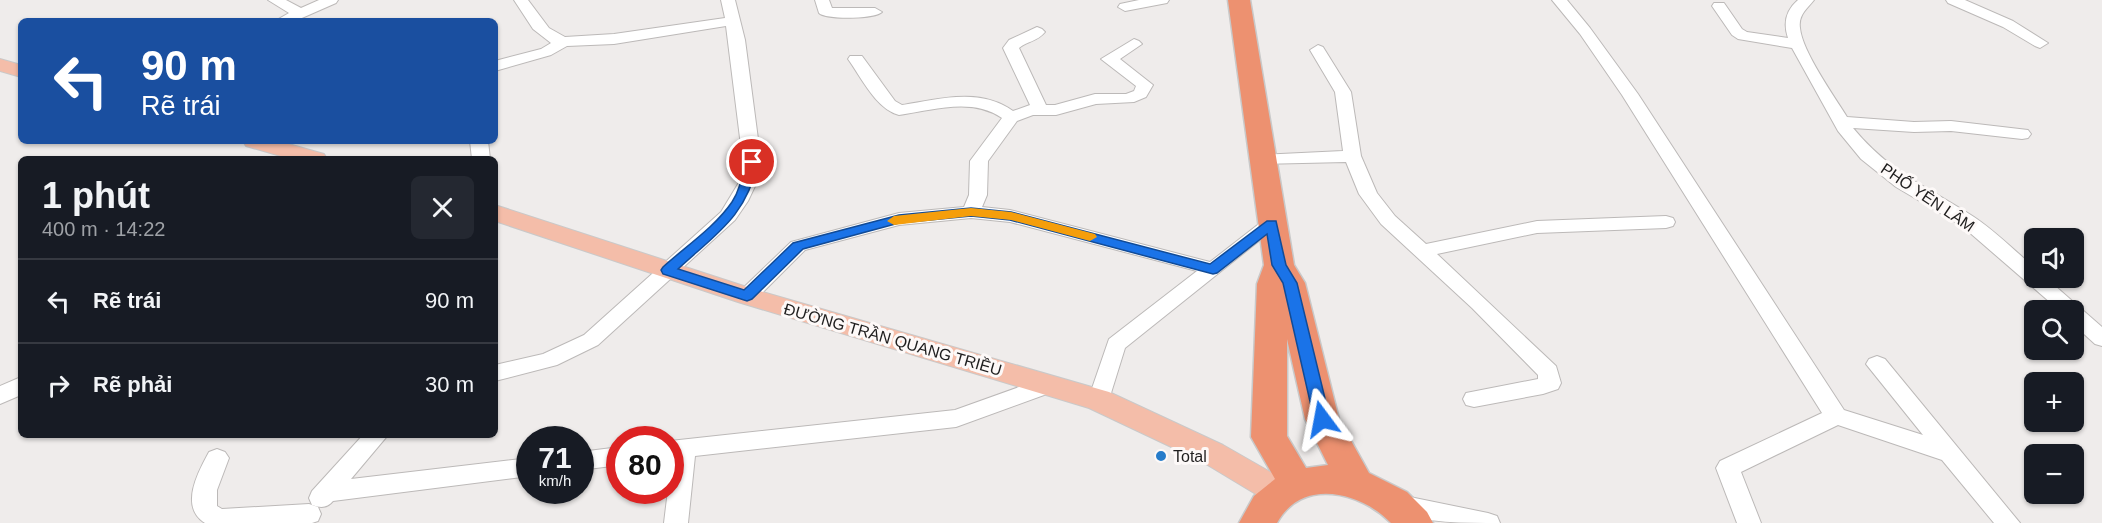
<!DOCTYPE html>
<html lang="vi">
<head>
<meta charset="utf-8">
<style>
  :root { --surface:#171b24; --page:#242831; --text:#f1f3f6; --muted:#9ea1a6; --line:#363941 }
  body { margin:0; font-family:Helvetica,sans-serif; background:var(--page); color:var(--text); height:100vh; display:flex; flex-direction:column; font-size:22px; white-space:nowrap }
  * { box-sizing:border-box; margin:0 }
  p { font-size:20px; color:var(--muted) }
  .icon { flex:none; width:33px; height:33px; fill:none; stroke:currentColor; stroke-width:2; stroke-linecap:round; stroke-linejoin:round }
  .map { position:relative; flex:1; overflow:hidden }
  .details { position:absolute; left:18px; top:156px; width:480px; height:282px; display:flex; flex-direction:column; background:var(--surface); border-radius:9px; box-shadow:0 2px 4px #0004 }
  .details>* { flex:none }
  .guide { position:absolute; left:18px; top:18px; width:480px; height:126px; border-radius:9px; box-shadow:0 2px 4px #0004; background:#1a4fa0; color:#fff; overflow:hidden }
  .controls { position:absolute; left:2024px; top:228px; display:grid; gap:12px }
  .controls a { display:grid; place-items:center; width:60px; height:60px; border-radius:9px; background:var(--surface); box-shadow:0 2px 4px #0004; font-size:30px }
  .speed { position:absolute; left:516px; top:426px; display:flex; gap:12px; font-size:30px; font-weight:700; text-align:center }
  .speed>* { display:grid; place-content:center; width:78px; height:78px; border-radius:50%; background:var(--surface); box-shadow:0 2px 4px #0004; line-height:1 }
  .speed small { font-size:15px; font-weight:400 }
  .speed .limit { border:9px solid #d22; background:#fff; color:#111 }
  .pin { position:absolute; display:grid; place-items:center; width:51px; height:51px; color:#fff; margin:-26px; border:3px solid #fff; border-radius:50%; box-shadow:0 2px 6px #0007 }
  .me { position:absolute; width:66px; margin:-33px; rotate:347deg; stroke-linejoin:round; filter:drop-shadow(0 0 4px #0008) }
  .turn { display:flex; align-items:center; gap:21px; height:126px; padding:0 24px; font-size:27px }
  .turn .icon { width:78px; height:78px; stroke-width:2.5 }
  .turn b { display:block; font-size:42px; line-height:51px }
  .round { display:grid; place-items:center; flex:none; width:63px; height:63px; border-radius:9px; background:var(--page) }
  .headline { display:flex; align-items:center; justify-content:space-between; height:102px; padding:0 24px }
  h1 { font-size:36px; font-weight:800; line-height:45px }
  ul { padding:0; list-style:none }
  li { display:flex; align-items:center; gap:18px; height:84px; padding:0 24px; border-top:2px solid var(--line) }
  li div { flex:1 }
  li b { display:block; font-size:22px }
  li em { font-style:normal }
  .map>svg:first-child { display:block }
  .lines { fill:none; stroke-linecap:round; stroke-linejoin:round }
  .minor-casing { stroke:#bcb9b8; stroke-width:2 }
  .major-casing { stroke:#c9c9c9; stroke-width:2 }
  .highway-casing { stroke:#c9c9c9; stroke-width:3 }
  .minor { fill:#fff; fill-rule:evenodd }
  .major { fill:#f4bda9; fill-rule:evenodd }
  .highway { fill:#ed9170; fill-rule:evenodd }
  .route { fill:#1a73e8; stroke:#114b97; stroke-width:1.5 }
  .slow { fill:#f59e0b }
  .poi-dot { fill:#267cca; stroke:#fdf9f8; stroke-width:2 }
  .labels { text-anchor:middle; stroke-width:6; stroke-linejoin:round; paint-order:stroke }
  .street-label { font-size:16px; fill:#1f1e1e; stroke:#fdf9f8 }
  .poi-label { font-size:16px; fill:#1f1e1e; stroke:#fdf9f8; text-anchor:start }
</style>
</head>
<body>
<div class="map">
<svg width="2102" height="523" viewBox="0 0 2102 523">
  <rect width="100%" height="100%" fill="#efeceb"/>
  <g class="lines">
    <g class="minor-casing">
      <g id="minor">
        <path d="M268 0H286L301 8 319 0H338L336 3 295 21H275L289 13Z"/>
        <path d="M514 0H528L549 28 565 37 614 34 725 18 721 0H735L745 40 761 162 756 184 748 201 735 220 598 345 557 365 495 381V365L543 354 584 335 721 212 738 184 743 162 726 26 614 44 567 46 551 55 495 71V61L541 49 551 43 533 29Z"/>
        <path d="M815 0H829L832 8H875L882 12C875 19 826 20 819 13Z"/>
        <path d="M1139 0H1169L1167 3 1125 11 1118 7 1120 4Z"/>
        <path d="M1552 0H1567L1590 28 1638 94 1844 410 1923 435 1866 364 1869 359 1877 356 1885 359 2020 523H1994L1942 460 1838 425 1741 472 1761 523H1737L1716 468 1720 461 1822 413 1622 95 1580 34Z"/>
        <path d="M1798 0H1814C1807 9 1798 15 1800 28 1802 51 1834 96 1847 117L1914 122 1951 121 2028 130 2031 134 2028 138 2022 139 1951 131 1914 132 1853 128C1890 173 1928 187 1974 217 1995 231 2015 251 2034 267V278H2046L2102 327V346L2095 344 2073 324V310H2059L1962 226 1896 187 1861 159 1838 131 1792 48 1738 39 1732 35 1712 6 1714 3H1724L1742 29 1747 32 1788 38C1783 23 1786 10 1798 0Z"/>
        <path d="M1946 0H1965L2013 21 2048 43 2040 48 2035 46 2003 27 1948 3Z"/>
        <path d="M1037 27 1042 29 1045 32C1037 42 1027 41 1019 48L1046 105H1055L1095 94H1126L1134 91 1136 86 1101 59 1134 39 1139 41 1142 44 1120 59 1153 85 1146 97 1134 102 1096 104 1056 115H1033L1017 121 988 161 987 195 982 207 1010 210 1210 262 1264 220H1278L1280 224 1125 348 1107 406 1099 408 1091 406 1088 400 1109 339 1197 271 1010 222 971 218 899 225 805 250 754 301 747 303 740 301 737 296 740 291 791 242 899 213 964 207 969 195 970 161 1002 118C972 97 933 110 899 115 876 109 861 77 848 59L850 56H862L895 101 902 105C939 99 980 87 1013 111L1030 105 1003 48 1009 40Z"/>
        <path d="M1318 45 1323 47 1351 92 1361 156 1377 193 1395 216 1426 244 1537 221 1666 216 1673 218 1675 222 1673 226 1666 228 1537 233 1437 254 1556 366 1561 383 1558 389 1543 394 1474 407 1466 405 1463 399 1466 393 1538 379V375L1472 308 1381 224 1359 194 1346 162 1256 164 1253 160 1256 156 1262 155 1343 151 1335 92 1310 50Z"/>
        <path d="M470 141H488L490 159H472Z"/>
        <path d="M21 377V395L0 404V386Z"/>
        <path d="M1047 377 1055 379 1058 385 1055 391 956 427 695 456 688 523H664L668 490H670V441L955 410Z"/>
        <path d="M363 435H388L351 479 530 458V476L333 501C327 508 321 508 312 505L309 498 312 491Z"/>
        <path d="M620 447V465L580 470V452Z"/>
        <path d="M217 449 225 452 229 458 217 490V506L222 509 309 504 318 507 321 514 318 521 312 523H205C179 507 198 472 209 452Z"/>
        <path d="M1400 495 1488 513 1497 516 1500 523C1464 523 1427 523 1391 512L1388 505 1391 498Z"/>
      </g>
    </g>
    <g class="major-casing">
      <g id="major">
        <path d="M0 59 21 65V77L0 71Z"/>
        <path d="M243 141H278L324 154 327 159H291L246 146Z"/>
        <path d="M495 205 756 290 1109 392 1223 445 1291 484 1296 493 1291 502 1280 506 1269 502 1201 461 1089 408 738 302 495 221Z"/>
      </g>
    </g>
    <g class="highway-casing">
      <path id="highway" d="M1228 0H1250L1294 265 1305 283 1339 419 1369 473 1407 492 1427 512 1433 523H1391C1361 492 1302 477 1277 523H1239L1254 496 1275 479 1251 437 1257 284 1264 265ZM1287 339 1305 419 1328 465 1306 468 1287 436Z"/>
    </g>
    <use href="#minor" class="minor"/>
    <use href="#major" class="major"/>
    <use href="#highway" class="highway"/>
  </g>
  <path class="route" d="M752 158 758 162C746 217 717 233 678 269L744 290 793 243 899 215 971 208 1011 212 1210 264 1267 221H1276L1286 265 1297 283 1330 419 1327 423H1316L1314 419 1283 283 1272 265 1267 234 1217 273 1213 274 1010 220 971 216 899 223 803 249 752 299 747 301 663 274 661 270 663 267C685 247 715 227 732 202 740 190 742 176 745 162Z"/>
  <path class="slow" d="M971 208 1011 212 1095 234 1097 237 1090 241 1011 220 971 216 894 225 887 221 894 216Z"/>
  <circle class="poi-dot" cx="1161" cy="456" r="6"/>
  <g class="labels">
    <g class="street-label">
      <text transform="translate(1928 197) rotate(34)" y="6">PHỐ YÊN LÂM</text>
      <text transform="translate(893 339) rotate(16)" y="6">ĐƯỜNG TRẦN QUANG TRIỀU</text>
    </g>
    <g class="poi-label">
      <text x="1173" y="462">Total</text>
    </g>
  </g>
</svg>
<div class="controls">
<a><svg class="icon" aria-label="sound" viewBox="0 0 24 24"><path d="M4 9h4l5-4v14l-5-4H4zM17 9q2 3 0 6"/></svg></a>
<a><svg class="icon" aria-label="search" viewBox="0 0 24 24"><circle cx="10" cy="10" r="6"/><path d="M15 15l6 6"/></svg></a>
<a>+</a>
<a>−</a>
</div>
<div class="speed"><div>71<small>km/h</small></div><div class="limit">80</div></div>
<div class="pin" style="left:752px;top:162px;background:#d93025"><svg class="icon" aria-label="arrive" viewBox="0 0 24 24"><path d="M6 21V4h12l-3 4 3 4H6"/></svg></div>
<svg class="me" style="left:1322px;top:419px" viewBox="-20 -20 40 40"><path d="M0-17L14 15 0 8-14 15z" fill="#1a73e8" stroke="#fff" stroke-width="4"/></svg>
<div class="guide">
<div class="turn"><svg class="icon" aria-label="left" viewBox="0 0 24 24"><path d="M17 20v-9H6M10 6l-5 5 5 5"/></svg><div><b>90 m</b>Rẽ trái</div></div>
</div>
<section class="details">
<div class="headline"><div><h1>1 phút</h1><p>400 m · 14:22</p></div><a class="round"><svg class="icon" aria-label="close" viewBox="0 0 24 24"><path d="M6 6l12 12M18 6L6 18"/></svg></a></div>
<ul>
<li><svg class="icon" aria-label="left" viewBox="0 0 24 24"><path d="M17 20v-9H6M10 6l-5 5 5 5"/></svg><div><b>Rẽ trái</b></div><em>90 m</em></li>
<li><svg class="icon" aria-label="right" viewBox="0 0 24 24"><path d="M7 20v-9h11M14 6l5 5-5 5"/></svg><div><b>Rẽ phải</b></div><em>30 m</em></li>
</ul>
</section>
</div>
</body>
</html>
